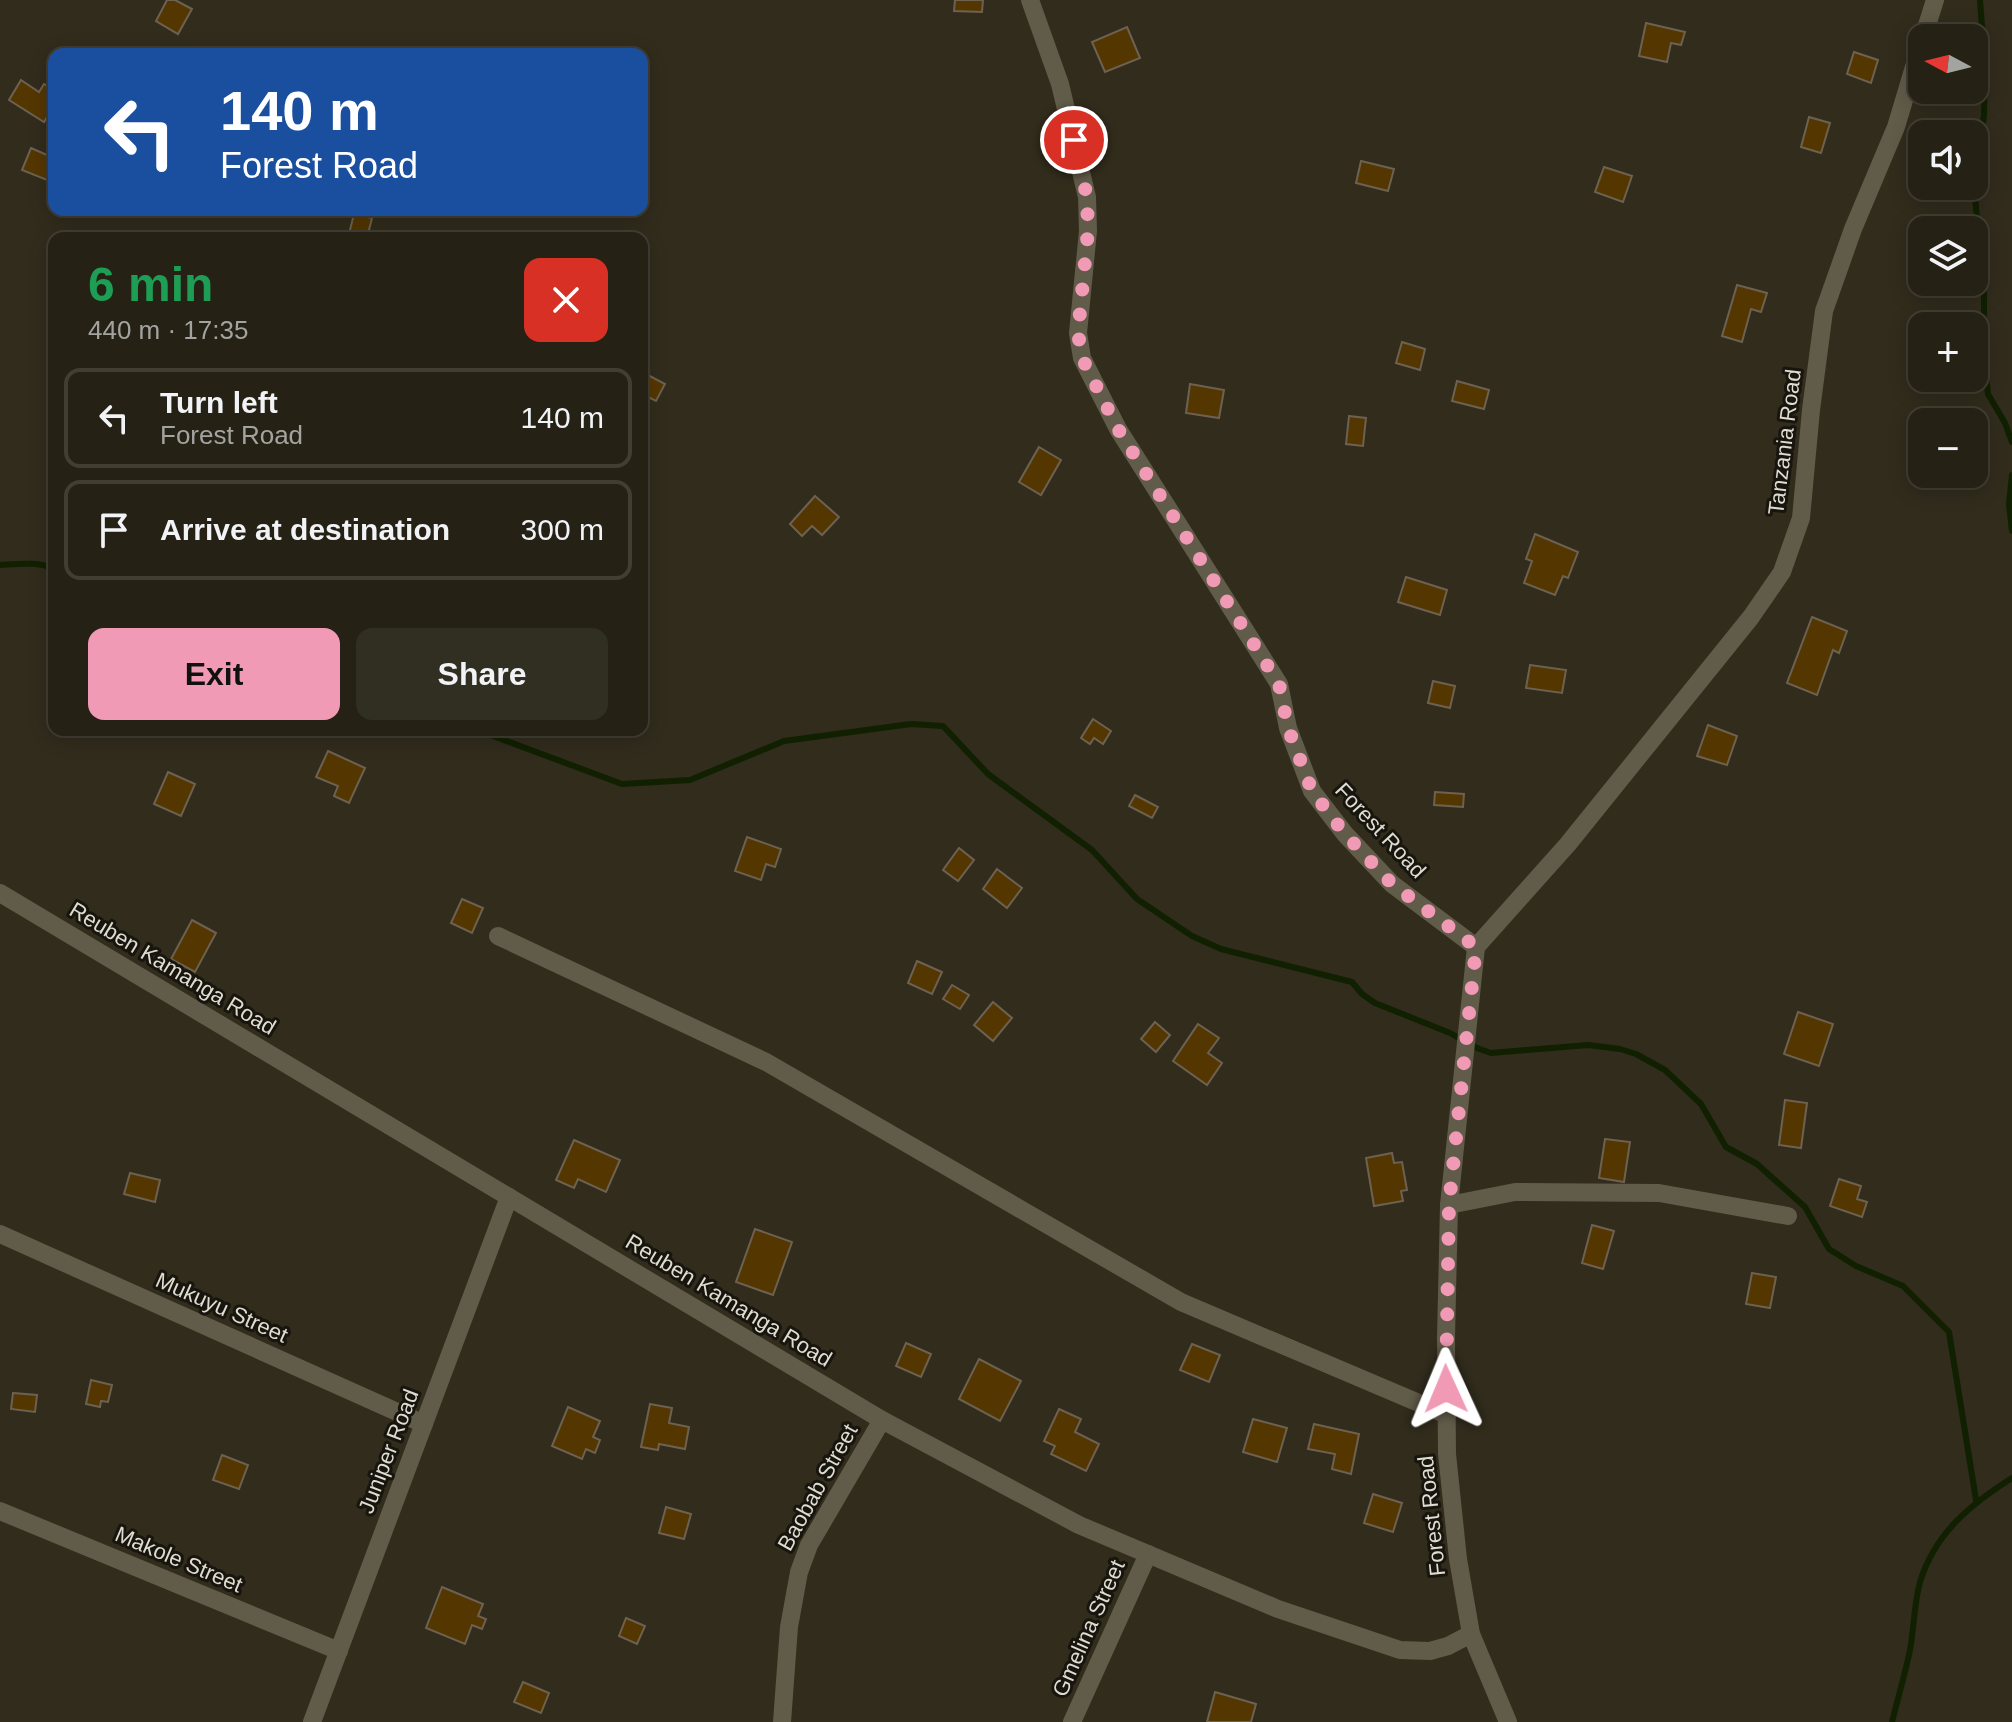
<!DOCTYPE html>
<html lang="en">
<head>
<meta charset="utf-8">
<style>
  :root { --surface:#252115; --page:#312e22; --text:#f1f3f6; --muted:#a3a3a0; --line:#423e34; --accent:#f09ab5 }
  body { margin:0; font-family:Helvetica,sans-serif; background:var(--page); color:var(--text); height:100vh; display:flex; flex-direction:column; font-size:30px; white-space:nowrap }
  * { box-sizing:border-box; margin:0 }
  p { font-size:26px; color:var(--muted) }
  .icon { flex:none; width:44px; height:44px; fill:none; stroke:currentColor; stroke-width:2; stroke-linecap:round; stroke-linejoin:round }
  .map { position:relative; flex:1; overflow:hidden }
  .sheet { position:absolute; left:48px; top:232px; width:600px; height:504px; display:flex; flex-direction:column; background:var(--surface); border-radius:16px; box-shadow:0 4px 20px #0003,0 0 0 2px var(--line) }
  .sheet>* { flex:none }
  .top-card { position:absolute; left:48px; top:48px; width:600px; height:168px; border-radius:16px; box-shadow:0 4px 20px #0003,0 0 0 2px var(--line); background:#1a4fa0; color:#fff; overflow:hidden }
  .needle { width:52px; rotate:277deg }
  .tools { position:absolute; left:1908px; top:24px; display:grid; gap:16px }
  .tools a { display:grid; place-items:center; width:80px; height:80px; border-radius:16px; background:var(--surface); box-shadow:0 4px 20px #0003,0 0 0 2px var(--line); font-size:40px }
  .pin { position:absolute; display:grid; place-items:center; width:68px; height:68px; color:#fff; margin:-34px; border:4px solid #fff; border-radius:50%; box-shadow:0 2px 8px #0007 }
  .me { position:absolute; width:88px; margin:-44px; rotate:359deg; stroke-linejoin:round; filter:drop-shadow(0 0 6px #0008) }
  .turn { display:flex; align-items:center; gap:28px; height:168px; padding:0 40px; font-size:36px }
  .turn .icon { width:104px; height:104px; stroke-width:2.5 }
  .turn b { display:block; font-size:56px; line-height:68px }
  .round { display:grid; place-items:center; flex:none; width:84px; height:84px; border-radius:16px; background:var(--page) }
  .summary { display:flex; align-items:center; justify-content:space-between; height:136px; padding:0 40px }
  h1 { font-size:48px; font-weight:600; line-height:60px; color:#1e9e55 }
  .cta { display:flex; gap:16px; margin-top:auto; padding:16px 40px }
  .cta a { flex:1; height:92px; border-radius:16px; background:var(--accent); color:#111; font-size:32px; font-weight:600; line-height:92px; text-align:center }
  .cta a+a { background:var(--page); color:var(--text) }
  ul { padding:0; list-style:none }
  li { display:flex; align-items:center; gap:24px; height:100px; margin:0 16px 12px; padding:0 24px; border:4px solid var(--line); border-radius:16px }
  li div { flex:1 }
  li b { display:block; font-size:30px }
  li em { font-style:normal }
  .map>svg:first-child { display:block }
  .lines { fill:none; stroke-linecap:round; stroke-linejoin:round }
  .stream { stroke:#102000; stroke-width:6 }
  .building { fill:#543600; stroke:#6d6151; stroke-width:2 }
  .street { stroke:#615b49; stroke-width:18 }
  .route { stroke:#f09ab5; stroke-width:14; stroke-dasharray:0 25.2 }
  .labels { text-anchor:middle; stroke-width:6; stroke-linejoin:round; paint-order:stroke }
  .street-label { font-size:22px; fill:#dfdcd1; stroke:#17150d }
</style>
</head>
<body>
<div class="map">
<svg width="2012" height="1722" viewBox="0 0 2012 1722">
  <rect width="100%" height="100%" fill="#312c1c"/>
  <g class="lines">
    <g class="stream">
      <path d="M1980 0 1985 65 1984 115 1975 196 1984 295V361L1988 394 2005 423 2012 442"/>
      <path d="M2012 475 2009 504 2012 531"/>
      <path d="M0 565C17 564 39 561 54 569"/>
      <path d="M477 730 622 784 690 780 784 741 911 724 943 726 988 774 1092 850 1137 899 1192 936 1221 949 1352 982 1362 994 1375 1003 1450 1033 1477 1048 1491 1053 1588 1045 1620 1049 1636 1054 1665 1070 1701 1104 1726 1147 1757 1164 1805 1207 1829 1249 1856 1266 1903 1286 1949 1332 1976 1500"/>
      <path d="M1892 1722C1898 1698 1905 1674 1910 1650 1914 1628 1914 1604 1920 1582 1935 1533 1971 1504 2012 1478"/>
    </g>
  </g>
  <g class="building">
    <path d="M167 0H175L192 9 178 34 156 21Z"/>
    <path d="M955 0H983L982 12 954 11Z"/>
    <path d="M1646 23 1685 32 1681 45 1671 43 1667 62 1639 56Z"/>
    <path d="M1127 27 1140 58 1105 72 1092 42Z"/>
    <path d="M1854 52 1878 60 1871 83 1847 74Z"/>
    <path d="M21 80 39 92 44 84 54 90V106L44 122 9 100Z"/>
    <path d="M1809 117 1830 123 1821 153 1801 147Z"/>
    <path d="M31 148 54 158 47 180 22 170Z"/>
    <path d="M1361 161 1394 169 1388 191 1356 183Z"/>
    <path d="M1604 167 1632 176 1623 202 1595 192Z"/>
    <path d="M354 214 372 218 367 238H348Z"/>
    <path d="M1737 285 1767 293 1761 312 1751 309 1742 342 1722 336Z"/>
    <path d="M1402 342 1425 349 1420 370 1396 363Z"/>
    <path d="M642 372 665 384 656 401 644 395 642 400Z"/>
    <path d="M1457 381 1489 390 1484 409 1452 401Z"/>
    <path d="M1190 384 1224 390 1219 418 1186 413Z"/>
    <path d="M1349 416 1366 418 1363 446 1346 444Z"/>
    <path d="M1919 432 1922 433V467L1912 465Z"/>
    <path d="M1039 447 1061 460 1041 495 1019 482Z"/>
    <path d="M1939 474H1971L1970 482 1954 478 1953 487 1937 484Z"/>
    <path d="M815 496 839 517 822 535 812 526 802 536 790 524Z"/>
    <path d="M1535 534 1578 552 1568 578 1563 576 1555 595 1524 583 1532 561 1526 559Z"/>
    <path d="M1406 577 1447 590 1440 615 1398 602Z"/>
    <path d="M1812 617 1847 631 1839 653 1833 650 1817 695 1787 683Z"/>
    <path d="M1530 665 1566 670 1562 693 1526 688Z"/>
    <path d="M1433 681 1455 686 1450 708 1428 703Z"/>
    <path d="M1093 719 1111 731 1103 744 1094 738 1090 744 1081 738Z"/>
    <path d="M1708 725 1737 736 1727 765 1697 756Z"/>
    <path d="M328 751 365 768 349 803 334 796 338 786 316 777Z"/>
    <path d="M168 772 195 784 181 816 154 804Z"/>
    <path d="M1435 792 1464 794 1463 807 1434 805Z"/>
    <path d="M1135 795 1158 807 1152 818 1129 806Z"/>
    <path d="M747 837 781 849 775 867 766 864 761 880 735 871Z"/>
    <path d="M959 848 974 860 958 881 943 870Z"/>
    <path d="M997 869 1022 888 1007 908 983 889Z"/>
    <path d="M462 899 483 908 472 933 451 923Z"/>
    <path d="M192 920 216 933 195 972 171 959Z"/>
    <path d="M917 961 942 972 932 994 908 983Z"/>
    <path d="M952 985 969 995 960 1009 943 999Z"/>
    <path d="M993 1002 1012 1018 993 1041 974 1025Z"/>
    <path d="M1798 1012 1833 1024 1819 1066 1784 1054Z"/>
    <path d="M1155 1022 1170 1035 1156 1052 1141 1039Z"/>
    <path d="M1198 1024 1219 1038 1208 1053 1222 1063 1207 1085 1173 1061Z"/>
    <path d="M1785 1100 1807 1103 1801 1148 1779 1145Z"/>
    <path d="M1605 1139 1630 1142 1624 1182 1599 1178Z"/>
    <path d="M574 1140 620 1160 606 1192 578 1179 574 1188 556 1180Z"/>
    <path d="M1392 1153 1394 1163 1402 1162 1407 1190 1401 1191 1403 1201 1374 1206 1366 1158Z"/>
    <path d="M130 1173 160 1180 155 1202 124 1194Z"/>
    <path d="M1839 1179 1861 1186 1857 1199 1867 1202 1862 1217 1830 1206Z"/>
    <path d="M1592 1225 1614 1231 1603 1269 1582 1263Z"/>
    <path d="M755 1229 792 1242 773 1295 736 1282Z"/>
    <path d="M1752 1273 1776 1277 1770 1308 1746 1304Z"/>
    <path d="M906 1343 931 1354 921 1377 896 1366Z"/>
    <path d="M1192 1344 1220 1355 1209 1382 1180 1370Z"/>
    <path d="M979 1359 1021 1381 1000 1421 959 1399Z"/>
    <path d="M91 1380 112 1385 108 1402 101 1401 100 1407 86 1404Z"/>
    <path d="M13 1393 37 1395 35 1412 11 1409Z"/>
    <path d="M650 1404 672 1408 669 1423 689 1427 685 1449 659 1444 658 1450 641 1447Z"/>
    <path d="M568 1407 600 1421 593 1437 600 1440 595 1453 586 1449 582 1459 552 1446Z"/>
    <path d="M1059 1409 1081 1419 1075 1432 1099 1444 1086 1471 1051 1454 1055 1446 1044 1441Z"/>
    <path d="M1253 1419 1287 1428 1277 1462 1243 1452Z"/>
    <path d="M1314 1424 1359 1434 1351 1474 1332 1469 1335 1454 1308 1449Z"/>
    <path d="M222 1455 248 1465 239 1489 213 1480Z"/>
    <path d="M1373 1494 1402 1503 1393 1532 1364 1523Z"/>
    <path d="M666 1507 691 1514 684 1539 659 1533Z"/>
    <path d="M442 1587 483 1604 478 1616 486 1619 482 1629 472 1625 465 1644 426 1628Z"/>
    <path d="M626 1618 645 1626 637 1644 619 1636Z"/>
    <path d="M523 1682 549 1693 541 1713 514 1702Z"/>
    <path d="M1215 1692 1256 1704 1251 1722H1207Z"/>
  </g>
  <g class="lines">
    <g class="street">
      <path d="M1030 0 1060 84 1087 197 1088 231 1078 333 1082 358 1118 429 1279 684 1288 728 1312 791 1345 834 1392 884 1476 947"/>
      <path d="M1923 38 1935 0"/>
      <path d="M0 893 882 1420 1079 1525 1278 1609 1400 1650 1430 1651 1448 1646 1471 1634"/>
      <path d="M498 936 766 1062 1181 1302 1447 1415"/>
      <path d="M1476 947 1568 844 1751 617 1782 572 1801 518 1811 410 1824 311 1853 229 1896 127 1922 40"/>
      <path d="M1476 947 1449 1205 1446 1338 1447 1454 1458 1559 1471 1634 1508 1722"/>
      <path d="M1449 1205 1515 1192 1659 1193 1788 1216"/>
      <path d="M0 1234 424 1424"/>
      <path d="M0 1511 339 1651"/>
      <path d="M312 1722 509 1197"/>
      <path d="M782 1722 789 1627 799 1572 809 1545 882 1420"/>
      <path d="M1072 1722 1148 1554"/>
    </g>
  </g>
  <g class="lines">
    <path class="route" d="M1074 140 1087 197 1088 231 1078 333 1082 358 1118 429 1279 684 1288 728 1312 791 1345 834 1392 884 1476 947 1449 1205 1446 1389"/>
  </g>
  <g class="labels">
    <g class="street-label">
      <text transform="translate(1784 442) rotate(-83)" y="8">Tanzania Road</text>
      <text transform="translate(1381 830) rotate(47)" y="8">Forest Road</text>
      <text transform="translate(173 968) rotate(31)" y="8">Reuben Kamanga Road</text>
      <text transform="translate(729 1300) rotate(31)" y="8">Reuben Kamanga Road</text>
      <text transform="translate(222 1307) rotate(24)" y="8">Mukuyu Street</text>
      <text transform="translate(388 1451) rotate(-69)" y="8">Juniper Road</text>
      <text transform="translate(817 1487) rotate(-61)" y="8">Baobab Street</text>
      <text transform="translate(1431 1516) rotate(-96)" y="8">Forest Road</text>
      <text transform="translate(179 1559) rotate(23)" y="8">Makole Street</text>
      <text transform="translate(1088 1628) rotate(-66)" y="8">Gmelina Street</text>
    </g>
  </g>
</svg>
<div class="tools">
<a><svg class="needle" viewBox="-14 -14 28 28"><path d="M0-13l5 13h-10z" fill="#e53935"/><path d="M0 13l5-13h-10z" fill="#a3a3a0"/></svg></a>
<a><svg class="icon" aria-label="sound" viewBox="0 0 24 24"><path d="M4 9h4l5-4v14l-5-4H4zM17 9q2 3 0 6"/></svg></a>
<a><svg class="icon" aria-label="layers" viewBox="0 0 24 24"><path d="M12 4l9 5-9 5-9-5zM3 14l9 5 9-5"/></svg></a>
<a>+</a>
<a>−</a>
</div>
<div class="pin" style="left:1074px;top:140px;background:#d93025"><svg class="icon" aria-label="arrive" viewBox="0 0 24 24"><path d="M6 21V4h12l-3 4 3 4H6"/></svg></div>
<svg class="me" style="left:1446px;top:1389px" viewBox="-20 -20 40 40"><path d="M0-17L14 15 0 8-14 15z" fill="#f09ab5" stroke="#fff" stroke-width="4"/></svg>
<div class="top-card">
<div class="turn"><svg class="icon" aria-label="left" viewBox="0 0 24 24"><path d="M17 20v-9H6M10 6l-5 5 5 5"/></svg><div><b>140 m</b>Forest Road</div></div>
</div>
<section class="sheet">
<div class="summary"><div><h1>6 min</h1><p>440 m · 17:35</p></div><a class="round" style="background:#d93025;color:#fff"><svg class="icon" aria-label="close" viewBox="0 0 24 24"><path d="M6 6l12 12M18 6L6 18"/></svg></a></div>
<ul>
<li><svg class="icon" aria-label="left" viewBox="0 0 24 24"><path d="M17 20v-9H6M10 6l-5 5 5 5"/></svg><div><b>Turn left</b><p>Forest Road</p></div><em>140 m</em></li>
<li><svg class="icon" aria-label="arrive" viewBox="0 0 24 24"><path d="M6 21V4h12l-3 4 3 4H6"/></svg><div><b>Arrive at destination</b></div><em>300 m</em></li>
</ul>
<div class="cta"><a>Exit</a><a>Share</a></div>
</section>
</div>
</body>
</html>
